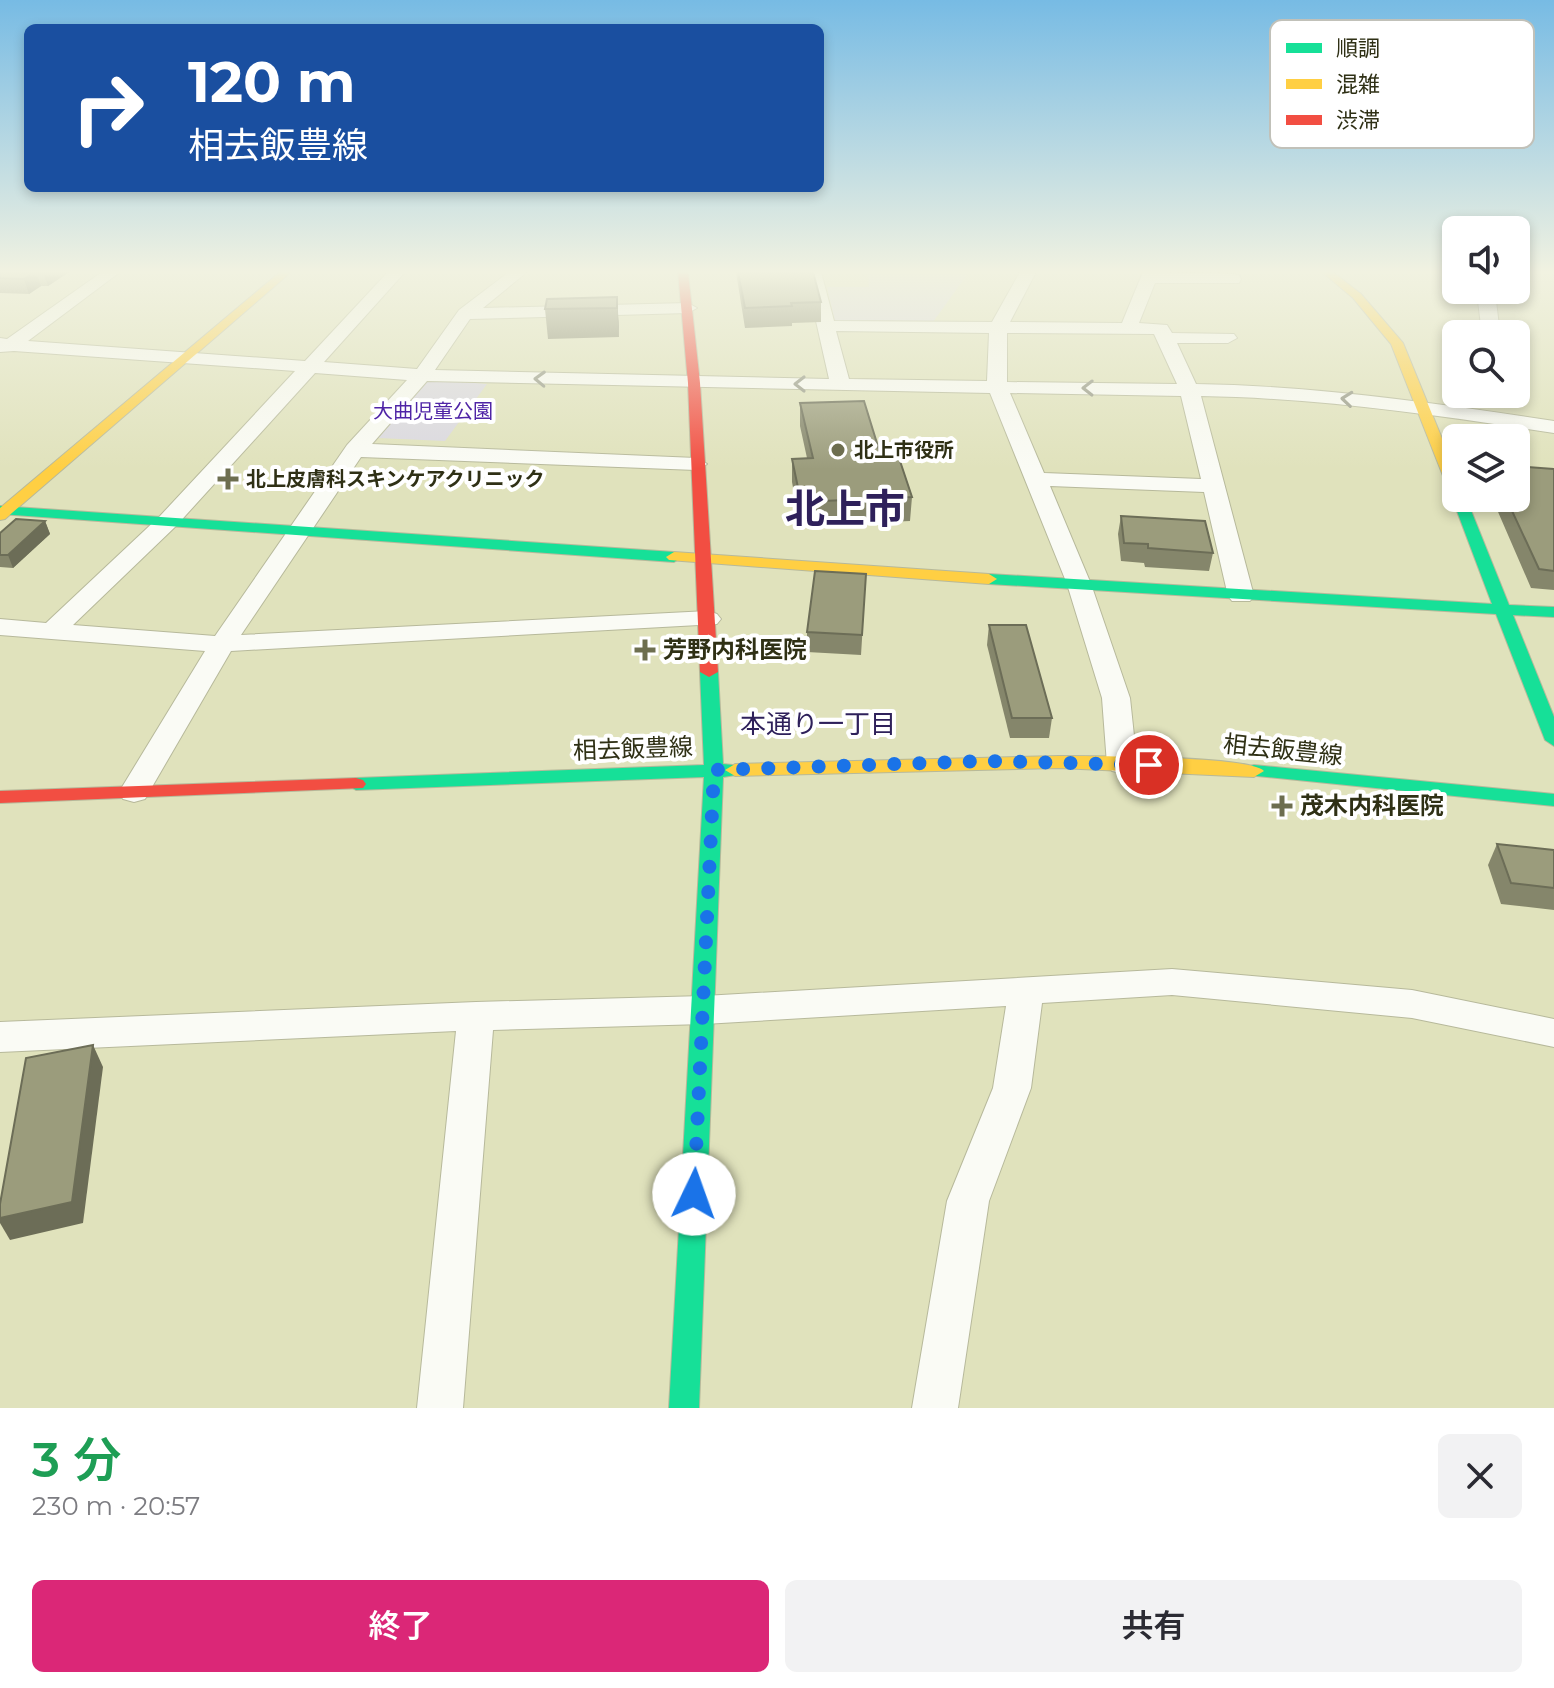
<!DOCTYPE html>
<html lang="ja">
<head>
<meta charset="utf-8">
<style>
  :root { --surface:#fff; --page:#f2f2f3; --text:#2b2b33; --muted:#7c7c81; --accent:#db2777 }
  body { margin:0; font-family:Montserrat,"Noto Sans JP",sans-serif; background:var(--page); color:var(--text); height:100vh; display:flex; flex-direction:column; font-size:30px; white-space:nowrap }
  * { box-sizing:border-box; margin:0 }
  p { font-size:26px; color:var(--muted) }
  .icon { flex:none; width:44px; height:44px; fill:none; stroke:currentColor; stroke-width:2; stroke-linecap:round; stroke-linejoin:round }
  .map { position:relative; height:1408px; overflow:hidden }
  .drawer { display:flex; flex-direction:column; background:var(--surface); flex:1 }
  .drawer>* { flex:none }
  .hud { position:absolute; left:24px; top:24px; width:800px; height:168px; border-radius:12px; box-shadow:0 4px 12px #0003; background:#1a4fa0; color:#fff; overflow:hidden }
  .controls { position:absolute; left:1442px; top:216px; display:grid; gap:16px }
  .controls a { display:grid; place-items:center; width:88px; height:88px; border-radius:12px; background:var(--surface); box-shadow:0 4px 12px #0003; font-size:40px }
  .pin { position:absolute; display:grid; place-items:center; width:68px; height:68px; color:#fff; margin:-34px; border:4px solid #fff; border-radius:50%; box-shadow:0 2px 8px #0007 }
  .me { position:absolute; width:88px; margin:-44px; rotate:3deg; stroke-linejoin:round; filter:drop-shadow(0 0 6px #0008) }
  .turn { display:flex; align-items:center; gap:28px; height:168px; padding:0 32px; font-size:36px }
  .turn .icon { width:104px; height:104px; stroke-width:2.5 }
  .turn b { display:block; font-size:56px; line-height:68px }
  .round { display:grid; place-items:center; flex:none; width:84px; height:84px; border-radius:12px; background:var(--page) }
  .overview { display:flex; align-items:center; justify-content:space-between; height:136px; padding:0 32px }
  h1 { font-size:48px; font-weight:600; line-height:60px; color:#1e9e55 }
  .cta { display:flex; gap:16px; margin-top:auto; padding:16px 32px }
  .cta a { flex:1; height:92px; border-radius:12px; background:var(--accent); color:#fff; font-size:32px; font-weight:600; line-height:92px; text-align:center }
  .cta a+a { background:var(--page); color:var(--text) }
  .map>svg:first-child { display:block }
  .green { fill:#dad8e0 }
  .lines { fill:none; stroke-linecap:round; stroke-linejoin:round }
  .street-casing { stroke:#b7b99b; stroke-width:2 }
  .fast-casing { stroke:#b7b99b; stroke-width:2 }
  .slow-casing { stroke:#b7b99b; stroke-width:2 }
  .jam-casing { stroke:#b7b99b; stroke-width:2 }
  .street { fill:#fafbf5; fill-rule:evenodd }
  .fast { fill:#16e098; fill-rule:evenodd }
  .slow { fill:#ffcf43; fill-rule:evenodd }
  .jam { fill:#f24e42; fill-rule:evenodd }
  .wall { fill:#85866b }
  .shaded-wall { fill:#6c6d57 }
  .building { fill:#9b9c7c; stroke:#6c6d57; stroke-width:2 }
  .oneway { stroke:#949685 }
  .route { stroke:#1a73e8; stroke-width:14; stroke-dasharray:0 25.2 }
  .poi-dot { fill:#6d6e4f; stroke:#fff; stroke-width:3 }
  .labels { text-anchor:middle; stroke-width:8; stroke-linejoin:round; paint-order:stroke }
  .far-park-label { font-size:20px; fill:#4f24a6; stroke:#fff }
  .far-poi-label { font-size:20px; font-weight:bold; fill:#2f3015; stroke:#fff; text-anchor:start }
  .poi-label { font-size:24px; font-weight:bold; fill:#2f3015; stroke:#fff; text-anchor:start }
  .street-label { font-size:24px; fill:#2f3015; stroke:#fff }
  .neighbourhood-label { font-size:26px; fill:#2e205a; stroke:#fff }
  .town-label { font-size:40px; font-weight:bold; fill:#2e205a; stroke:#fff }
  .key { fill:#fff; stroke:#c1c1b9; stroke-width:2 }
  .key-label { font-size:22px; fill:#2f3015 }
</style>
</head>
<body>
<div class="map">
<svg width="1554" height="1408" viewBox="0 0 1554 1408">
  <rect width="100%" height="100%" fill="#e0e2bc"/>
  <g class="green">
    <path d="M868 272H969L933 322H835L827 287H869Z"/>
    <path d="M425 379 487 384 445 441 378 438Z"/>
  </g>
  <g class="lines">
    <g class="street-casing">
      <g id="street">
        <path d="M102 272H120L28 341 305 361 388 272H405L324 362 417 369 459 310 509 272H527L483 308 688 303 697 308 688 313 470 319 435 370 829 379 805 272H821L834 321 992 322 1020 272H1036L1010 322 1122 323 1143 272 1233 274 1239 275 1241 279 1239 283H1155L1139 323 1167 325 1172 333 1234 334 1237 338 1228 343H1177L1196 384C1317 386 1435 403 1554 421V433C1437 415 1320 398 1201 396L1254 596 1250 601H1232L1228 596 1204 492 1050 486 1091 584 1130 698 1137 764 1132 771 1122 773 1112 771 1107 764 1102 698 1067 584 990 393 427 381 372 444 696 458 707 464 696 470 361 457 241 635 708 611 717 614 721 619 717 624 231 651 145 799 134 802 123 799 119 792 205 651 0 635V619L46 623 160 516 295 371 14 351 0 352V338L7 339ZM836 331 989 333 987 381 849 379ZM1007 333 1154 334 1177 384 1007 382ZM315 373 407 380 347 445 215 636 73 625 176 526ZM1010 393 1181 396 1201 479 1044 473Z"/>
        <path d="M1472 290H1490L1496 301 1500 334H1482L1478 301Z"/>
        <path d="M1172 969 1412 990 1554 1019V1047L1412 1018 1172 995 1042 1003 1031 1088 989 1201 958 1408H912L947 1201 993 1088 1006 1006 704 1024 493 1030 463 1408H417L456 1031 0 1052V1022L476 1002 704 996Z"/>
      </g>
    </g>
    <g class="fast-casing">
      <g id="fast">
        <path d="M1456 494V498H1466L1509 605 1554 607V617L1513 615 1554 717V746L1545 740 1496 614 989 584 981 579 989 574 1492 604 1452 498Z"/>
        <path d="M0 506 674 552 682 557 674 562 0 514Z"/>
        <path d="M709 667 718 672 723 764 742 766 745 770 742 774 723 777 699 1408H669L704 777 356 790 346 784 356 778 704 765 700 672Z"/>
        <path d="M1254 765 1554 794V806L1247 775 1244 771 1247 767Z"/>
      </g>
    </g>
    <g class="slow-casing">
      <g id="slow">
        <path d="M280 272H291L5 519 0 520V508Z"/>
        <path d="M1322 272H1333L1361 294 1403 343 1456 473V495L1449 491 1391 344 1353 298Z"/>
        <path d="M674 552 989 574 997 579 989 584 669 560 666 557Z"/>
        <path d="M1059 756C1088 756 1251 756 1264 771L1254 777 1059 768 735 776 725 770 735 764Z"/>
      </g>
    </g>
    <g class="jam-casing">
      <g id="jam">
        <path d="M678 272H688L700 383 718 672 709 677 700 672 688 383Z"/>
        <path d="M356 778 363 780 366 784 363 788 0 803V791Z"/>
      </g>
    </g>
    <use href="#street" class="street"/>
    <use href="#fast" class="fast"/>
    <use href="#slow" class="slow"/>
    <use href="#jam" class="jam"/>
  </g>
  <g class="wall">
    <path d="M0 272H69L48 286H41L29 294 0 293Z"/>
    <path d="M736 272H813L821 302V322L792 323V326L745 328Z"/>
    <path d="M617 297 619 337 548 339 545 309Z"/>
    <path d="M800 403 880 453 912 497 910 521 800 526 792 482V459L807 458 800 426Z"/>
    <path d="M1554 469V590L1531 588 1492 498H1516Z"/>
    <path d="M1121 516 1213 553 1209 571 1145 567 1144 563 1121 561 1118 534Z"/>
    <path d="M45 521 50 534 13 568 0 567V533Z"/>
    <path d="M866 574 861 655 807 652V632Z"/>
    <path d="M989 625 1052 718 1049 738H1010L987 645Z"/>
    <path d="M1497 844 1554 850V910L1501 904 1488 865Z"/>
  </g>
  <g class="shaded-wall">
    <path d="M36 272 41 286 29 294 24 279Z"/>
    <path d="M43 272H69L48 286Z"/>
    <path d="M617 297 619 327V337L617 308Z"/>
    <path d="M45 521 50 534 13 568 8 555Z"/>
    <path d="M93 1045 103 1067 83 1223 10 1240 0 1223V1218Z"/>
  </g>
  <g class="building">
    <path d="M0 272H36L24 279 0 278Z"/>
    <path d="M738 272H813L821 302 791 303 792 306 745 308Z"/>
    <path d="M617 297V308L545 309 547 299Z"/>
    <path d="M864 401 880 453 897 452 912 497 801 502 792 459 813 458 800 403Z"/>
    <path d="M1516 466 1554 469V571L1539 569 1506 498H1516Z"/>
    <path d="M1121 516 1205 521 1213 553 1148 548V544L1124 543Z"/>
    <path d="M16 519 45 521 8 555H0V533Z"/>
    <path d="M815 571 866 574 862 635 807 632Z"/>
    <path d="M989 625H1026L1052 718H1012Z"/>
    <path d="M1497 844 1554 850V888L1511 883Z"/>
    <path d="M93 1045 72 1202 0 1218V1204L26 1058Z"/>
  </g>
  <defs><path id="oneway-chevron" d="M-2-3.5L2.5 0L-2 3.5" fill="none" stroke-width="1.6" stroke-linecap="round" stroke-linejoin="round" transform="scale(2)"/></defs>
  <g class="oneway">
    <use href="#oneway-chevron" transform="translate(540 379) rotate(-178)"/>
    <use href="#oneway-chevron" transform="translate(800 384) rotate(-180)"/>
    <use href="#oneway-chevron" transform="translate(1088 388) rotate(-179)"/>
    <use href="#oneway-chevron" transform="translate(1347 399) rotate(-174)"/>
  </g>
  <linearGradient id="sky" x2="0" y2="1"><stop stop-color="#77bbe4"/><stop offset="0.58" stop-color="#f1f2e1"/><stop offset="1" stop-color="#f1f2e1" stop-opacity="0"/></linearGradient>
  <rect width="1554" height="469" fill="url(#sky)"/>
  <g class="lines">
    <path class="route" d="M694 1194 714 770 987 761 1149 765"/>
  </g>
  <g class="poi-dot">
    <circle cx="838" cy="450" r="8"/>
    <path d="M224 467h8v8h8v8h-8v8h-8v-8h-8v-8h8z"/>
    <path d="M641 638h8v8h8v8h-8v8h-8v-8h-8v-8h8z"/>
    <path d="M1278 794h8v8h8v8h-8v8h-8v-8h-8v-8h8z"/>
  </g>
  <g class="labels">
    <g class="far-park-label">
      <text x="433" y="418">大曲児童公園</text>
    </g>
    <g class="far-poi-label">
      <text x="854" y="457">北上市役所</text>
      <text x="246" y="486">北上皮膚科スキンケアクリニック</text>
    </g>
    <g class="poi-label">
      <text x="663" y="658">芳野内科医院</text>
      <text x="1300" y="814">茂木内科医院</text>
    </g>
    <g class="street-label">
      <text transform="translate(633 749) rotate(-2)" y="8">相去飯豊線</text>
      <text transform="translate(1283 750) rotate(6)" y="8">相去飯豊線</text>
    </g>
    <g class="neighbourhood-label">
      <text x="818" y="733">本通り一丁目</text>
    </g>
    <g class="town-label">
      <text x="845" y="523">北上市</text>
    </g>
  </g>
  <rect x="1270" y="20" width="264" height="128" rx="12" class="key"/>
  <rect x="1286" y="43" width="36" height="10" fill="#16e098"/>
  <rect x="1286" y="79" width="36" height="10" fill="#ffcf43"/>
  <rect x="1286" y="115" width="36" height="10" fill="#f24e42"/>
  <g class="key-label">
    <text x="1336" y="56">順調</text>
    <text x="1336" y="92">混雑</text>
    <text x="1336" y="128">渋滞</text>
  </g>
</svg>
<div class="controls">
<a><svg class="icon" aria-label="sound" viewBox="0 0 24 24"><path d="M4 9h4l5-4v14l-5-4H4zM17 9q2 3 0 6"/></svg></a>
<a><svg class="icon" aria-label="search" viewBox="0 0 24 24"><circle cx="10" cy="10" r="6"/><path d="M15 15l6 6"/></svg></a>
<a><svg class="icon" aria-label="layers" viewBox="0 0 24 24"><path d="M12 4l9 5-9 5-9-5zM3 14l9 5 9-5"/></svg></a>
</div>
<div class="pin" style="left:1149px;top:765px;background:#d93025"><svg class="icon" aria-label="arrive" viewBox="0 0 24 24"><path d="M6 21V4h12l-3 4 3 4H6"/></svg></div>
<svg class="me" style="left:694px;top:1194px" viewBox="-20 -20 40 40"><circle r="19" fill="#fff"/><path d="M0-13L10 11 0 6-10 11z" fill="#1a73e8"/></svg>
<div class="hud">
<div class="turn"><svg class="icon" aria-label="right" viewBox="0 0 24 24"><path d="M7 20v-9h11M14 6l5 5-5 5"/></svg><div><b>120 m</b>相去飯豊線</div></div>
</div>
</div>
<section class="drawer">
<div class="overview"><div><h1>3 分</h1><p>230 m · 20:57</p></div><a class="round"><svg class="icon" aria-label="close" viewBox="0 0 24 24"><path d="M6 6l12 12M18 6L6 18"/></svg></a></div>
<div class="cta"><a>終了</a><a>共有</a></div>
</section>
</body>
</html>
